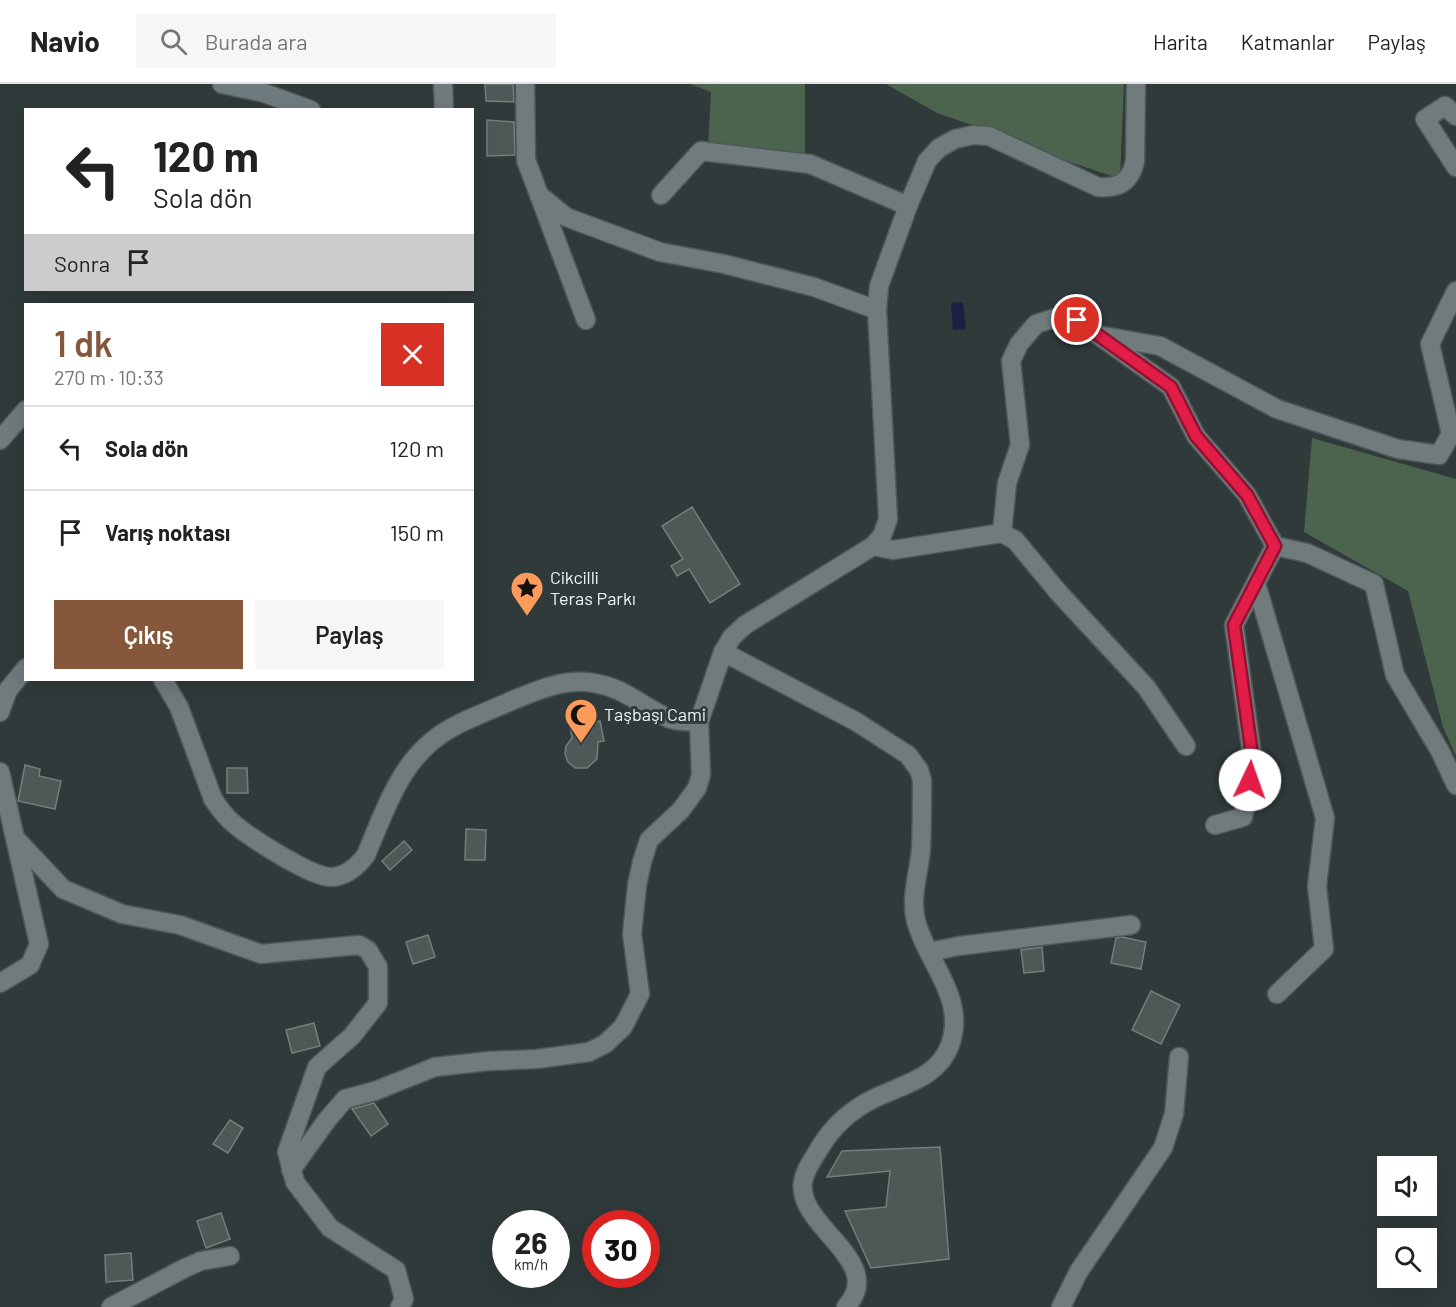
<!DOCTYPE html>
<html lang="tr">
<head>
<meta charset="utf-8">
<style>
  :root { --surface:#fff; --page:#f6f6f6; --text:#222; --muted:#767676; --line:#e0e0e0; --accent:#85583b }
  body { margin:0; font-family:Barlow,sans-serif; background:var(--page); color:var(--text); height:100vh; display:flex; flex-direction:column; font-size:22px; white-space:nowrap }
  * { box-sizing:border-box; margin:0 }
  p { font-size:20px; color:var(--muted) }
  .icon { flex:none; width:33px; height:33px; fill:none; stroke:currentColor; stroke-width:2; stroke-linecap:round; stroke-linejoin:round }
  .map { position:relative; flex:1; overflow:hidden }
  .drawer { position:absolute; left:24px; top:219px; width:450px; height:378px; display:flex; flex-direction:column; background:var(--surface); border-radius:0px; box-shadow:0 6px 24px #0002 }
  .drawer>* { flex:none }
  .banner { position:absolute; left:24px; top:24px; width:450px; height:183px; border-radius:0px; box-shadow:0 6px 24px #0002; background:#fff; color:var(--text); overflow:hidden }
  .controls { position:absolute; left:1377px; top:1072px; display:grid; gap:12px }
  .controls a { display:grid; place-items:center; width:60px; height:60px; border-radius:0px; background:var(--surface); box-shadow:0 6px 24px #0002; font-size:30px }
  .speed { position:absolute; left:492px; top:1126px; display:flex; gap:12px; font-size:30px; font-weight:700; text-align:center }
  .speed>* { display:grid; place-content:center; width:78px; height:78px; border-radius:50%; background:var(--surface); box-shadow:0 6px 24px #0002; line-height:1 }
  .speed small { font-size:15px; font-weight:400 }
  .speed .limit { border:9px solid #d22; background:#fff; color:#111 }
  .pin { position:absolute; display:grid; place-items:center; width:51px; height:51px; color:#fff; margin:-26px; border:3px solid #fff; border-radius:50%; box-shadow:0 2px 6px #0007 }
  .me { position:absolute; width:66px; margin:-33px; rotate:3deg; stroke-linejoin:round; filter:drop-shadow(0 0 4px #0008) }
  .turn { display:flex; align-items:center; gap:21px; height:126px; padding:0 30px; font-size:27px }
  .turn .icon { width:78px; height:78px; stroke-width:2.5 }
  .turn b { display:block; font-size:42px; line-height:51px }
  .then { display:flex; align-items:center; height:57px; padding:0 30px; background:#0003; gap:12px; font-size:22px }
  .round { display:grid; place-items:center; flex:none; width:63px; height:63px; border-radius:0px; background:var(--page) }
  .headline { display:flex; align-items:center; justify-content:space-between; height:102px; padding:0 30px }
  h1 { font-size:36px; font-weight:600; line-height:45px; color:var(--accent) }
  .primary-button { display:flex; gap:12px; margin-top:auto; padding:12px 30px }
  .primary-button a { flex:1; height:69px; border-radius:0px; background:var(--accent); color:#fff; font-size:24px; font-weight:600; line-height:69px; text-align:center }
  .primary-button a+a { background:var(--page); color:var(--text) }
  ul { padding:0; list-style:none }
  li { display:flex; align-items:center; gap:18px; height:84px; padding:0 30px; border-top:2px solid var(--line) }
  li div { flex:1 }
  li b { display:block; font-size:22px }
  li em { font-style:normal }
  header { display:flex; align-items:center; gap:36px; box-sizing:border-box; height:84px; padding:0 30px; background:var(--surface); border-bottom:2px solid var(--line) }
  header strong { font-size:28px }
  nav { display:flex; gap:33px; margin-inline-start:auto; font-size:21px }
  .search { width:420px; height:54px; background:var(--page); display:flex; align-items:center; gap:15px; box-sizing:border-box; padding:0 21px; border-radius:0px; color:var(--muted); font-size:22px }
  .map>svg:first-child { display:block }
  .green { fill:#4c634e }
  .water { fill:#1b2140 }
  .building { fill:#4e5856; stroke:#737e7b; stroke-width:1.5 }
  .lines { fill:none; stroke-linecap:round; stroke-linejoin:round }
  .minor-casing { stroke:#4e5859; stroke-width:21 }
  .minor { stroke:#707b7d; stroke-width:18 }
  .route-casing { stroke:#92132f; stroke-width:15 }
  .route { stroke:#e11d48; stroke-width:10 }
  .labels { text-anchor:middle; stroke-width:6; stroke-linejoin:round; paint-order:stroke }
  .poi-label { font-size:18px; fill:#ecf3f4; stroke:#303a3b; text-anchor:start }
</style>
</head>
<body>
<header>
<strong>Navio</strong>
<div class="search"><svg class="icon" aria-label="search" viewBox="0 0 24 24"><circle cx="10" cy="10" r="6"/><path d="M15 15l6 6"/></svg>Burada ara</div>
<nav><a>Harita</a><a>Katmanlar</a><a>Paylaş</a></nav>
</header>
<div class="map">
<svg width="1456" height="1223" viewBox="0 0 1456 1223">
  <rect width="100%" height="100%" fill="#303a3b"/>
  <g class="green">
    <path d="M690 0H805V74L708 63 711 8Z"/>
    <path d="M886 0H1124L1120 95 1064 76 1019 57 937 29Z"/>
    <path d="M1312 354 1456 395V672L1443 643 1408 507 1304 448Z"/>
  </g>
  <path class="water" d="M963 218 966 245 953 246 951 219Z"/>
  <g class="building">
    <path d="M485 0H513L514 18 486 17Z"/>
    <path d="M487 36 514 38 515 71 487 72Z"/>
    <path d="M692 423 740 500 710 519 689 485 677 492 671 482 683 475 662 442Z"/>
    <path d="M600 637 604 657 598 658 597 675 587 684H575L568 678 565 670 566 662 572 654 570 642Z"/>
    <path d="M25 681 40 685 39 692 61 697 55 725 18 717Z"/>
    <path d="M227 684H247L248 709H227Z"/>
    <path d="M466 745 486 746 485 776H465Z"/>
    <path d="M404 757 412 766 390 786 382 777Z"/>
    <path d="M428 851 435 873 413 880 406 858Z"/>
    <path d="M1122 853 1146 858 1141 885 1111 879 1116 854Z"/>
    <path d="M1042 863 1044 887 1024 889 1021 866Z"/>
    <path d="M1151 907 1180 921 1161 960 1132 946Z"/>
    <path d="M314 939 320 962 292 969 286 946Z"/>
    <path d="M374 1019 388 1040 371 1052 352 1025Z"/>
    <path d="M230 1036 243 1044 228 1069 213 1060Z"/>
    <path d="M940 1063 949 1175 871 1184 845 1127 886 1123 890 1087 827 1093 842 1067Z"/>
    <path d="M221 1129 230 1155 206 1164 197 1137Z"/>
    <path d="M131 1169 133 1196 106 1198 105 1171Z"/>
  </g>
  <g class="lines">
    <g class="minor-casing">
      <g id="minor">
        <path d="M222 0 264 9 311 26"/>
        <path d="M443 0 444 26"/>
        <path d="M525 0 526 76 586 236"/>
        <path d="M1456 32 1445 22 1425 35 1456 83"/>
        <path d="M539 111 566 133 660 168 724 180 814 203 877 226"/>
        <path d="M661 111 701 67 810 80 908 122"/>
        <path d="M1103 252 1160 262 1277 325 1398 365 1439 371 1451 350 1430 260 1456 207"/>
        <path d="M0 356 26 326"/>
        <path d="M1002 449 1007 399 1020 361 1011 277 1019 260 1036 240 1055 234 1077 236 1171 303 1196 352 1247 411 1275 462 1307 469 1374 500 1395 591 1440 667 1456 701"/>
        <path d="M873 462 893 466 1002 449 1015 456 1059 509 1146 603 1186 662"/>
        <path d="M1256 499 1325 734 1317 802 1324 865 1277 910"/>
        <path d="M723 568 855 637 908 671 919 686 922 696C922 719 922 742 921 765 919 788 910 814 916 837 927 879 967 914 950 961 936 1000 889 1002 859 1023 842 1034 829 1048 819 1065 813 1076 805 1085 803 1098 796 1143 888 1177 846 1223"/>
        <path d="M163 596 179 623 213 715C219 724 225 733 234 740 251 754 312 794 332 793 347 792 357 783 366 771 387 722 402 670 453 643 471 633 492 626 511 617 538 606 564 594 594 599 625 604 641 622 668 634 676 638 690 637 699 638"/>
        <path d="M0 628 8 606 26 584"/>
        <path d="M0 688 39 860 30 881 0 899"/>
        <path d="M1215 741 1243 733 1253 678 1234 541 1275 462"/>
        <path d="M16 755 63 805 122 830 180 841 261 870 359 861 368 866 378 883V919L352 952 317 983 287 1068 295 1098 330 1144 396 1186 404 1215 400 1223"/>
        <path d="M929 868 959 862 1131 841"/>
        <path d="M291 1086 327 1036 345 1015 375 1007 435 983 489 977 537 975 589 968 605 960 623 943 640 910 632 850 637 801 642 778 649 756 681 726 697 704 701 691 699 638 723 568 732 553 745 541 873 462 882 452 888 435 877 226 879 202 908 122 927 77 939 64 955 55 973 51 989 52 1098 103C1119 105 1131 97 1135 77L1136 0"/>
        <path d="M111 1223 185 1184 201 1177 230 1172"/>
        <path d="M1061 1223 1079 1187 1163 1064 1174 1030 1179 973"/>
      </g>
    </g>
    <use href="#minor" class="minor"/>
  </g>
  <g class="lines">
    <g class="route-casing">
      <path id="route" d="M1077 236 1171 303 1196 352 1247 411 1275 462 1234 541 1253 678 1250 696"/>
    </g>
    <use href="#route" class="route"/>
  </g>
  <defs>
    <g id="sight-pin" transform="scale(1.725)"><path d="M0 17L-7.5 6A9.5 9.5 0 1 1 7.5 6Z" fill="#ff9b5a" stroke="#303a3b"/><path d="M0-6L1.8-2.2L6-1.7L2.9 1.2L3.7 5.4L0 3.3L-3.7 5.4L-2.9 1.2L-6-1.7L-1.8-2.2Z" fill="#111"/></g>
    <g id="mosque-pin" transform="scale(1.725)"><path d="M0 17L-7.5 6A9.5 9.5 0 1 1 7.5 6Z" fill="#ff9b5a" stroke="#303a3b"/><path d="M3.5-4.9A6 6 0 1 0 3.5 4.9A5 5 0 1 1 3.5-4.9Z" fill="#111"/></g>
  </defs>
  <g fill-rule="evenodd">
    <use href="#sight-pin" x="527" y="504"/>
    <use href="#mosque-pin" x="581" y="631"/>
  </g>
  <g class="labels">
    <g class="poi-label">
      <text x="550" y="500">Cikcilli<tspan x="550" dy="21">Teras Parkı</tspan></text>
      <text x="604" y="637">Taşbaşı Cami</text>
    </g>
  </g>
</svg>
<div class="controls">
<a><svg class="icon" aria-label="sound" viewBox="0 0 24 24"><path d="M4 9h4l5-4v14l-5-4H4zM17 9q2 3 0 6"/></svg></a>
<a><svg class="icon" aria-label="search" viewBox="0 0 24 24"><circle cx="10" cy="10" r="6"/><path d="M15 15l6 6"/></svg></a>
</div>
<div class="speed"><div>26<small>km/h</small></div><div class="limit">30</div></div>
<div class="pin" style="left:1077px;top:236px;background:#d93025"><svg class="icon" aria-label="arrive" viewBox="0 0 24 24"><path d="M6 21V4h12l-3 4 3 4H6"/></svg></div>
<svg class="me" style="left:1250px;top:696px" viewBox="-20 -20 40 40"><circle r="19" fill="#fff"/><path d="M0-13L10 11 0 6-10 11z" fill="#e11d48"/></svg>
<div class="banner">
<div class="turn"><svg class="icon" aria-label="left" viewBox="0 0 24 24"><path d="M17 20v-9H6M10 6l-5 5 5 5"/></svg><div><b>120 m</b>Sola dön</div></div>
<div class="then">Sonra<svg class="icon" aria-label="arrive" viewBox="0 0 24 24"><path d="M6 21V4h12l-3 4 3 4H6"/></svg></div>
</div>
<section class="drawer">
<div class="headline"><div><h1>1 dk</h1><p>270 m · 10:33</p></div><a class="round" style="background:#d93025;color:#fff"><svg class="icon" aria-label="close" viewBox="0 0 24 24"><path d="M6 6l12 12M18 6L6 18"/></svg></a></div>
<ul>
<li><svg class="icon" aria-label="left" viewBox="0 0 24 24"><path d="M17 20v-9H6M10 6l-5 5 5 5"/></svg><div><b>Sola dön</b></div><em>120 m</em></li>
<li><svg class="icon" aria-label="arrive" viewBox="0 0 24 24"><path d="M6 21V4h12l-3 4 3 4H6"/></svg><div><b>Varış noktası</b></div><em>150 m</em></li>
</ul>
<div class="primary-button"><a>Çıkış</a><a>Paylaş</a></div>
</section>
</div>
</body>
</html>
